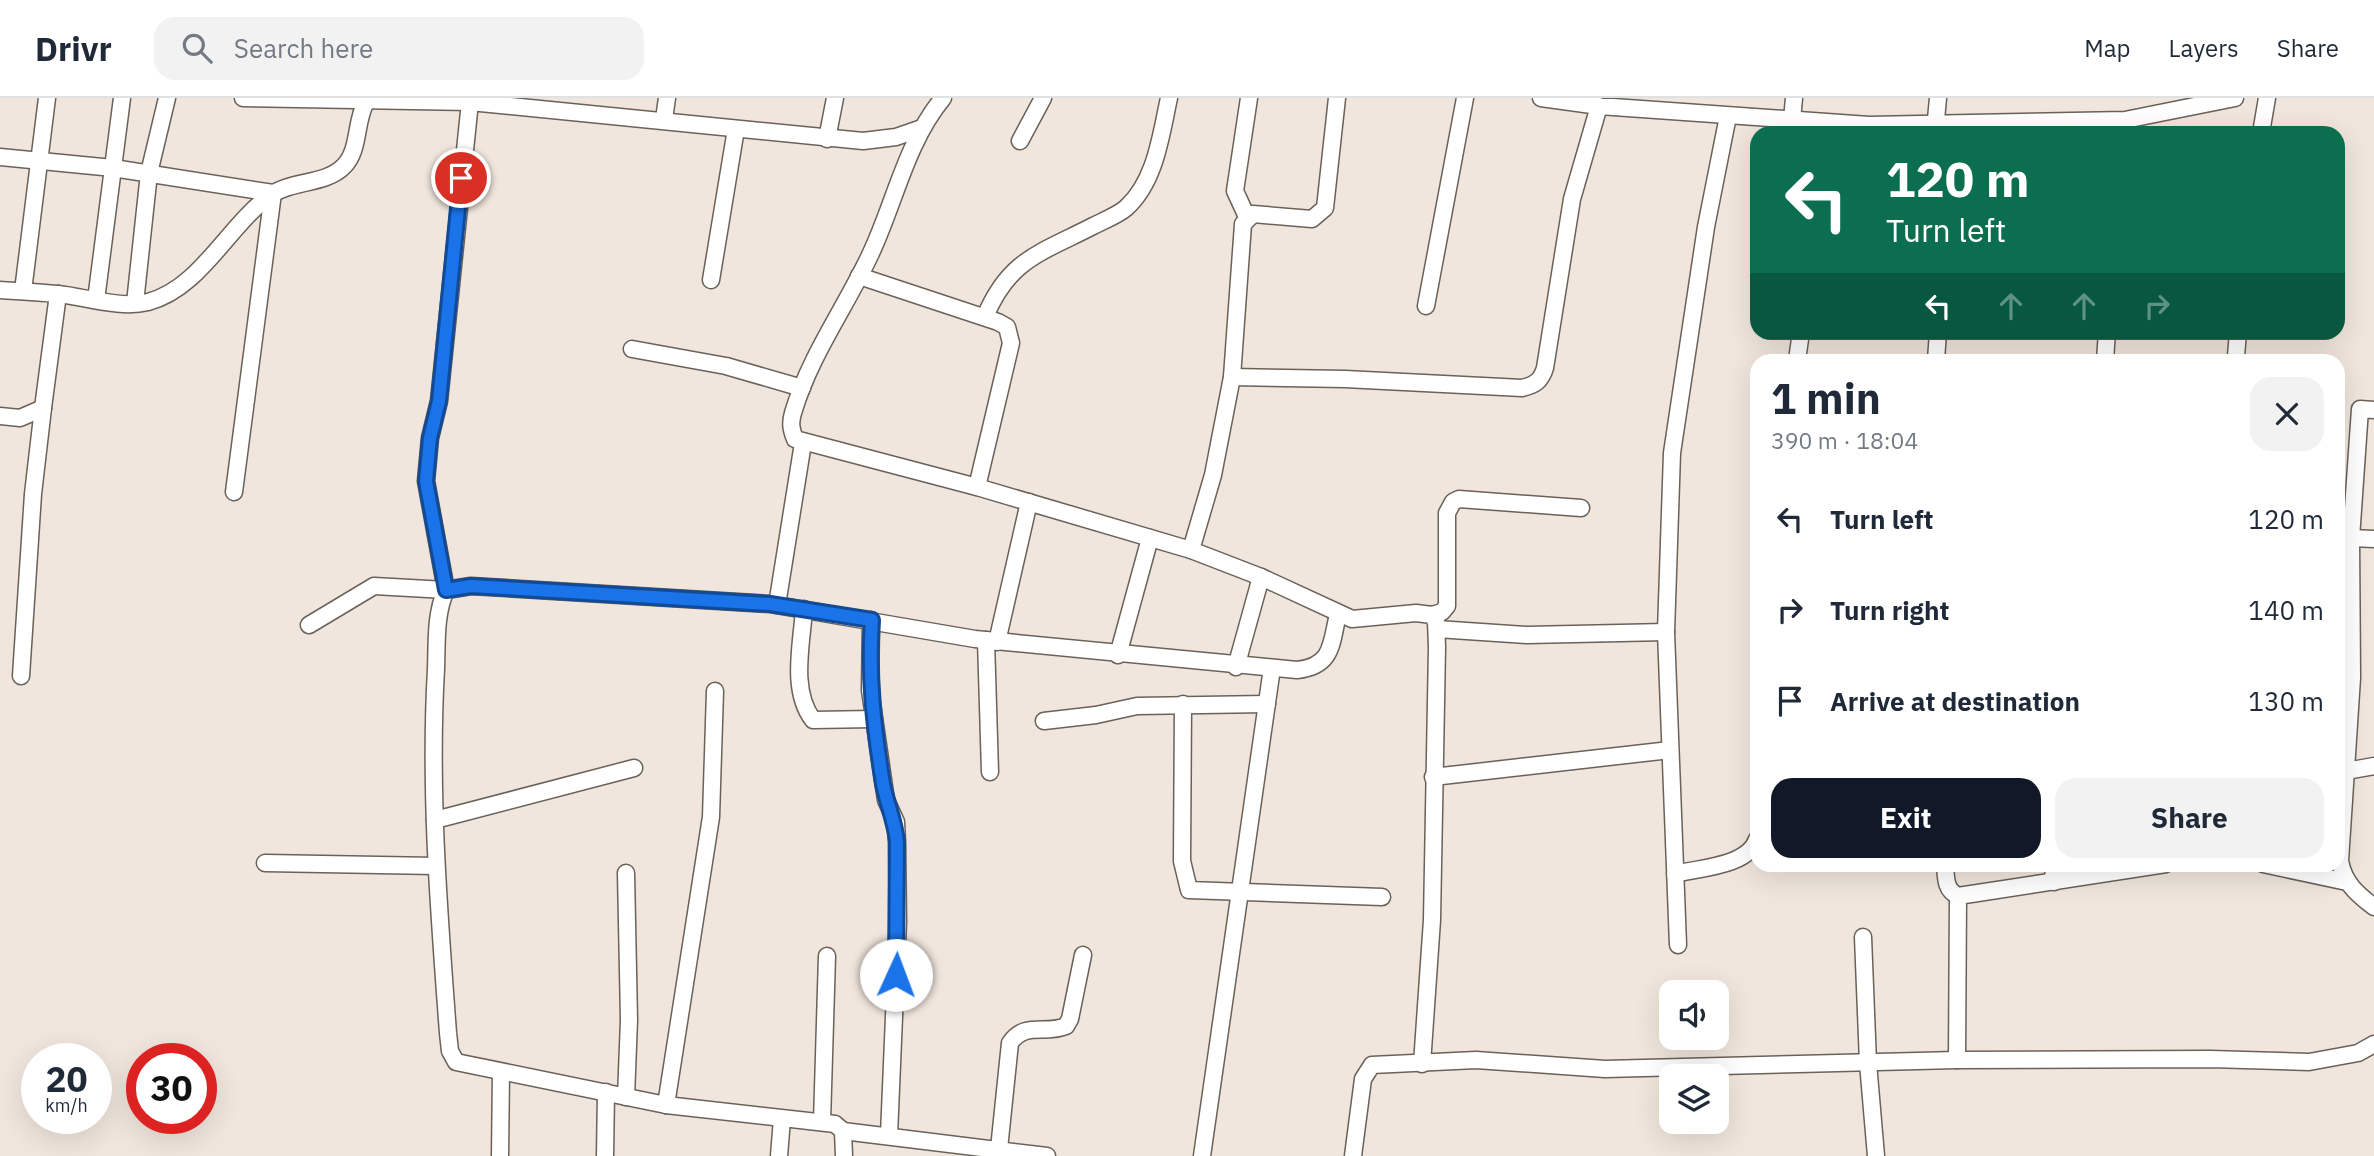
<!DOCTYPE html>
<html lang="en">
<head>
<meta charset="utf-8">
<style>
  :root { --surface:#fff; --page:#f2f2f3; --text:#1f2937; --muted:#747a83; --line:#e0e1e3; --accent:#111827 }
  body { margin:0; font-family:"IBM Plex Sans",sans-serif; background:var(--page); color:var(--text); height:100vh; display:flex; flex-direction:column; font-size:26px; white-space:nowrap }
  * { box-sizing:border-box; margin:0 }
  p { font-size:23px; color:var(--muted) }
  .icon { flex:none; width:38px; height:38px; fill:none; stroke:currentColor; stroke-width:2; stroke-linecap:round; stroke-linejoin:round }
  .map { position:relative; flex:1; overflow:hidden }
  .panel { position:absolute; left:1750px; top:256px; width:595px; height:518px; display:flex; flex-direction:column; background:var(--surface); border-radius:21px; box-shadow:0 7px 28px #0002 }
  .panel>* { flex:none }
  .banner { position:absolute; left:1750px; top:28px; width:595px; height:214px; border-radius:21px; box-shadow:0 7px 28px #0002; background:#0b6e4f; color:#fff; overflow:hidden }
  .controls { position:absolute; left:1659px; top:882px; display:grid; gap:14px }
  .controls a { display:grid; place-items:center; width:70px; height:70px; border-radius:14px; background:var(--surface); box-shadow:0 7px 28px #0002; font-size:35px }
  .speed { position:absolute; left:21px; top:945px; display:flex; gap:14px; font-size:35px; font-weight:700; text-align:center }
  .speed>* { display:grid; place-content:center; width:91px; height:91px; border-radius:50%; background:var(--surface); box-shadow:0 7px 28px #0002; line-height:1 }
  .speed small { font-size:18px; font-weight:400 }
  .speed .limit { border:10px solid #d22; background:#fff; color:#111 }
  .pin { position:absolute; display:grid; place-items:center; width:60px; height:60px; color:#fff; margin:-30px; border:4px solid #fff; border-radius:50%; box-shadow:0 2px 7px #0007 }
  .me { position:absolute; width:77px; margin:-38px; rotate:2deg; stroke-linejoin:round; filter:drop-shadow(0 0 5px #0008) }
  .turn { display:flex; align-items:center; gap:24px; height:147px; padding:0 21px; font-size:32px }
  .turn .icon { width:91px; height:91px; stroke-width:2.5 }
  .turn b { display:block; font-size:49px; line-height:60px }
  .lanes { display:flex; align-items:center; height:66px; padding:0 21px; background:#0003; justify-content:center; gap:35px; direction:ltr }
  .lanes .off { opacity:.35 }
  .round { display:grid; place-items:center; flex:none; width:74px; height:74px; border-radius:21px; background:var(--page) }
  .summary { display:flex; align-items:center; justify-content:space-between; height:119px; padding:0 21px }
  h1 { font-size:42px; font-weight:700; line-height:52px }
  .action { display:flex; gap:14px; margin-top:auto; padding:14px 21px }
  .action a { flex:1; height:80px; border-radius:21px; background:var(--accent); color:#fff; font-size:28px; font-weight:700; line-height:80px; text-align:center }
  .action a+a { background:var(--page); color:var(--text) }
  ul { padding:0; list-style:none }
  li { display:flex; align-items:center; gap:21px; height:91px; padding:0 21px }
  li div { flex:1 }
  li b { display:block; font-size:26px }
  li em { font-style:normal }
  header { display:flex; align-items:center; gap:42px; box-sizing:border-box; height:98px; padding:0 35px; background:var(--surface); border-bottom:2px solid var(--line) }
  header strong { font-size:33px }
  nav { display:flex; gap:38px; margin-inline-start:auto; font-size:24px }
  .search { width:490px; height:63px; background:var(--page); display:flex; align-items:center; gap:18px; box-sizing:border-box; padding:0 24px; border-radius:21px; color:var(--muted); font-size:26px }
  .map>svg:first-child { display:block }
  .lines { fill:none; stroke-linecap:round; stroke-linejoin:round }
  .minor-casing { stroke:#6a6159; stroke-width:19 }
  .minor { stroke:#fff; stroke-width:16 }
  .route-casing { stroke:#114b97; stroke-width:18 }
  .route { stroke:#1a73e8; stroke-width:12 }
</style>
</head>
<body>
<header>
<strong>Drivr</strong>
<div class="search"><svg class="icon" aria-label="search" viewBox="0 0 24 24"><circle cx="10" cy="10" r="6"/><path d="M15 15l6 6"/></svg>Search here</div>
<nav><a>Map</a><a>Layers</a><a>Share</a></nav>
</header>
<div class="map">
<svg width="2374" height="1058" viewBox="0 0 2374 1058">
  <rect width="100%" height="100%" fill="#f0e6dd"/>
  <g class="lines">
    <g class="minor-casing">
      <g id="minor">
        <path d="M243 0 470 4 863 43 896 39 922 30"/>
        <path d="M943 0C906 45 895 104 871 155 846 209 810 257 793 315 790 325 791 331 795 341L977 389 1191 452 1261 479 1352 521 1416 515 1432 517 1436 524 1437 549 1432 822 1422 966"/>
        <path d="M1541 0 1599 8 1869 27 2125 22 2235 0"/>
        <path d="M664 21 667 0"/>
        <path d="M1792 22 1794 0"/>
        <path d="M1935 32 1938 0"/>
        <path d="M2261 35 2267 0"/>
        <path d="M827 41 835 0"/>
        <path d="M1020 43 1043 0"/>
        <path d="M0 59 113 70 273 95 234 394"/>
        <path d="M1247 119 1235 93 1249 0"/>
        <path d="M859 178 998 224 1007 229 1011 245 977 389"/>
        <path d="M711 182 736 31"/>
        <path d="M0 192C19 193 39 194 58 196 86 199 120 211 148 204 201 190 228 127 271 97 292 82 326 87 344 68 360 52 355 23 366 4"/>
        <path d="M23 193 47 0"/>
        <path d="M96 202 122 0"/>
        <path d="M135 205 149 75 167 0"/>
        <path d="M1426 208 1465 0"/>
        <path d="M985 219C1009 161 1041 155 1093 128 1103 123 1118 117 1126 110 1156 83 1161 36 1169 0"/>
        <path d="M632 251 726 268 802 290"/>
        <path d="M2236 258 2238 234"/>
        <path d="M1797 262 1801 234"/>
        <path d="M1936 262 1938 234"/>
        <path d="M2105 262 2107 234"/>
        <path d="M1232 279 1345 281 1522 290C1535 287 1541 283 1545 270L1572 101 1599 8"/>
        <path d="M2374 312 2360 311 2351 440 2352 580 2340 763C2344 785 2357 796 2374 809"/>
        <path d="M0 318 20 320 43 310 58 196"/>
        <path d="M2351 440 2374 441"/>
        <path d="M1191 452 1213 377 1232 279 1243 126 1253 116 1312 121 1325 110 1337 0"/>
        <path d="M777 507 803 345"/>
        <path d="M804 511C802 545 790 592 813 622L874 621"/>
        <path d="M1432 517 1442 514 1447 508V415L1453 404 1459 401 1581 410"/>
        <path d="M871 522 870 592 886 702 896 724 897 744 898 824 889 1037"/>
        <path d="M309 527 374 488 446 492 426 383 430 340 439 303 470 4"/>
        <path d="M1437 531 1527 537 1666 534"/>
        <path d="M986 542 990 674"/>
        <path d="M997 544 1029 404"/>
        <path d="M1118 557 1150 440"/>
        <path d="M1236 569 1261 479"/>
        <path d="M21 578 33 396 43 310"/>
        <path d="M1183 606 1182 763 1189 792 1382 799"/>
        <path d="M1044 623 1096 617 1137 608 1267 606"/>
        <path d="M2346 673 2374 668"/>
        <path d="M1433 679 1670 652"/>
        <path d="M435 722 634 670"/>
        <path d="M265 765 436 768"/>
        <path d="M1945 766C1946 780 1945 792 1958 798L2166 766"/>
        <path d="M2053 766 2054 784"/>
        <path d="M2263 766 2347 784"/>
        <path d="M626 775 629 922 626 999"/>
        <path d="M1675 776C1699 770 1749 768 1757 741"/>
        <path d="M1863 839 1868 965 1876 1058"/>
        <path d="M1678 847 1666 534 1672 355 1706 129 1728 18"/>
        <path d="M1957 962 1958 798"/>
        <path d="M666 1007 711 719 715 593"/>
        <path d="M822 1024 827 858"/>
        <path d="M843 1033 1047 1058"/>
        <path d="M999 1051 1010 945C1025 923 1045 937 1066 928L1070 921 1083 857"/>
        <path d="M500 1058 501 974"/>
        <path d="M605 1058 606 994"/>
        <path d="M779 1058 782 1021"/>
        <path d="M844 1058 843 1033 835 1026 666 1007 456 964 450 953 448 935C439 814 429 692 436 571 437 545 435 516 446 492L471 488 770 506 975 541 1297 572C1333 568 1331 546 1338 516"/>
        <path d="M1202 1058 1272 570"/>
        <path d="M1353 1058 1363 981 1372 967 1476 962 1605 971 1957 962 2210 961 2309 964 2358 955 2374 946"/>
      </g>
    </g>
    <use href="#minor" class="minor"/>
  </g>
  <g class="lines">
    <g class="route-casing">
      <path id="route" d="M461 80 439 303 430 340 426 383 446 492 471 488 770 506 872 522C868 579 874 629 883 686 887 706 895 723 897 744L896 877"/>
    </g>
    <use href="#route" class="route"/>
  </g>
</svg>
<div class="controls">
<a><svg class="icon" aria-label="sound" viewBox="0 0 24 24"><path d="M4 9h4l5-4v14l-5-4H4zM17 9q2 3 0 6"/></svg></a>
<a><svg class="icon" aria-label="layers" viewBox="0 0 24 24"><path d="M12 4l9 5-9 5-9-5zM3 14l9 5 9-5"/></svg></a>
</div>
<div class="speed"><div>20<small>km/h</small></div><div class="limit">30</div></div>
<div class="pin" style="left:461px;top:80px;background:#d93025"><svg class="icon" aria-label="arrive" viewBox="0 0 24 24"><path d="M6 21V4h12l-3 4 3 4H6"/></svg></div>
<svg class="me" style="left:896px;top:877px" viewBox="-20 -20 40 40"><circle r="19" fill="#fff"/><path d="M0-13L10 11 0 6-10 11z" fill="#1a73e8"/></svg>
<div class="banner">
<div class="turn"><svg class="icon" aria-label="left" viewBox="0 0 24 24"><path d="M17 20v-9H6M10 6l-5 5 5 5"/></svg><div><b>120 m</b>Turn left</div></div>
<div class="lanes"><svg class="icon" aria-label="left" viewBox="0 0 24 24"><path d="M17 20v-9H6M10 6l-5 5 5 5"/></svg><svg class="icon off" aria-label="ahead" viewBox="0 0 24 24"><path d="M12 20V5M6 11l6-6 6 6"/></svg><svg class="icon off" aria-label="ahead" viewBox="0 0 24 24"><path d="M12 20V5M6 11l6-6 6 6"/></svg><svg class="icon off" aria-label="right" viewBox="0 0 24 24"><path d="M7 20v-9h11M14 6l5 5-5 5"/></svg></div>
</div>
<section class="panel">
<div class="summary"><div><h1>1 min</h1><p>390 m · 18:04</p></div><a class="round"><svg class="icon" aria-label="close" viewBox="0 0 24 24"><path d="M6 6l12 12M18 6L6 18"/></svg></a></div>
<ul>
<li><svg class="icon" aria-label="left" viewBox="0 0 24 24"><path d="M17 20v-9H6M10 6l-5 5 5 5"/></svg><div><b>Turn left</b></div><em>120 m</em></li>
<li><svg class="icon" aria-label="right" viewBox="0 0 24 24"><path d="M7 20v-9h11M14 6l5 5-5 5"/></svg><div><b>Turn right</b></div><em>140 m</em></li>
<li><svg class="icon" aria-label="arrive" viewBox="0 0 24 24"><path d="M6 21V4h12l-3 4 3 4H6"/></svg><div><b>Arrive at destination</b></div><em>130 m</em></li>
</ul>
<div class="action"><a>Exit</a><a>Share</a></div>
</section>
</div>
</body>
</html>
